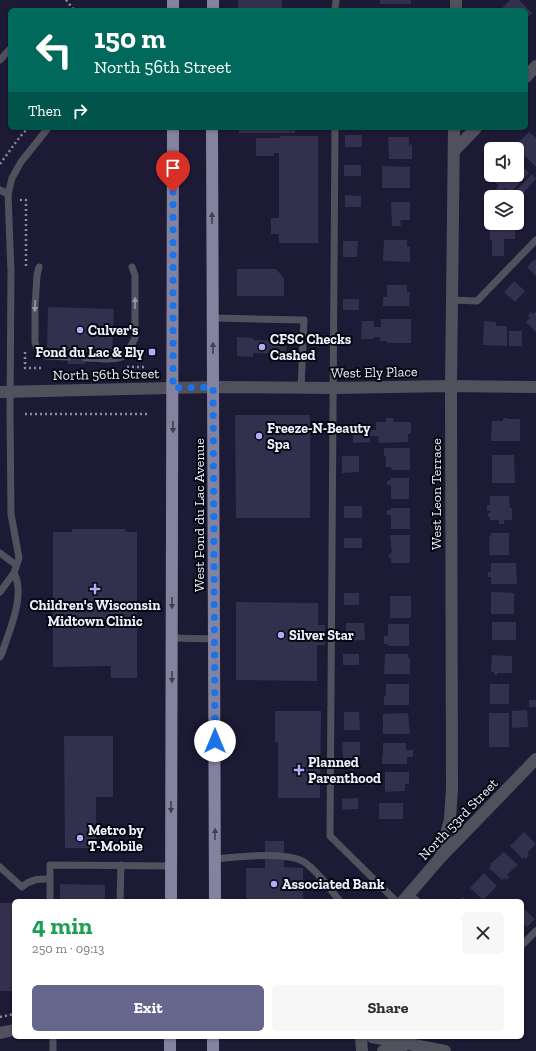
<!DOCTYPE html>
<html lang="en">
<head>
<meta charset="utf-8">
<style>
  :root { --surface:#fff; --page:#f7f7f7; --text:#2b2b33; --muted:#7c7c81; --accent:#67668d }
  body { margin:0; font-family:"Zilla Slab",serif; background:var(--page); color:var(--text); height:100vh; display:flex; flex-direction:column; font-size:15px; white-space:nowrap }
  * { box-sizing:border-box; margin:0 }
  p { font-size:13px; color:var(--muted) }
  .icon { flex:none; width:22px; height:22px; fill:none; stroke:currentColor; stroke-width:2; stroke-linecap:round; stroke-linejoin:round }
  .map { position:relative; flex:1; overflow:hidden }
  .sheet { position:absolute; left:12px; top:899px; width:512px; height:140px; display:flex; flex-direction:column; background:var(--surface); border-radius:6px; box-shadow:0 1px 3px #0004 }
  .sheet>* { flex:none }
  .top-card { position:absolute; left:8px; top:8px; width:520px; height:122px; border-radius:6px; box-shadow:0 1px 3px #0004; background:#00695c; color:#fff; overflow:hidden }
  .tools { position:absolute; left:484px; top:142px; display:grid; gap:8px }
  .tools a { display:grid; place-items:center; width:40px; height:40px; border-radius:6px; background:var(--surface); box-shadow:0 1px 3px #0004; font-size:20px }
  .pin { position:absolute; display:grid; place-items:center; width:34px; height:34px; color:#fff; margin:-41px -17px; border-radius:50% 50% 50% 0; rotate:-45deg; box-shadow:0 0 4px #0007 }
  .pin .icon { rotate:45deg }
  .me { position:absolute; width:44px; margin:-22px; rotate:0deg; stroke-linejoin:round; filter:drop-shadow(0 0 3px #0008) }
  .turn { display:flex; align-items:center; gap:14px; height:84px; padding:0 20px; font-size:18px }
  .turn .icon { width:52px; height:52px; stroke-width:2.5 }
  .turn b { display:block; font-size:28px; line-height:34px }
  .then { display:flex; align-items:center; height:38px; padding:0 20px; background:#0003; gap:8px; font-size:15px }
  .round { display:grid; place-items:center; flex:none; width:42px; height:42px; border-radius:6px; background:var(--page) }
  .head { display:flex; align-items:center; justify-content:space-between; height:68px; padding:0 20px }
  h1 { font-size:24px; font-weight:800; line-height:30px; color:#1e9e55 }
  .primary-button { display:flex; gap:8px; margin-top:auto; padding:8px 20px }
  .primary-button a { flex:1; height:46px; border-radius:6px; background:var(--accent); color:#fff; font-size:16px; font-weight:800; line-height:46px; text-align:center }
  .primary-button a+a { background:var(--page); color:var(--text) }
  .map>svg:first-child { display:block }
  .building { fill:#32304c }
  .lines { fill:none; stroke-linecap:round; stroke-linejoin:round }
  .path { stroke:#8c8b9f; stroke-width:2.5; stroke-dasharray:2 3; stroke-linecap:butt }
  .lane { stroke:#51515e; stroke-width:7 }
  .street { stroke:#51515e; stroke-width:12 }
  .primary { stroke:#83839f; stroke-width:12 }
  .oneway { fill:#3f3f51 }
  .oneway2 { fill:#9898a5 }
  .route { stroke:#1a73e8; stroke-width:7; stroke-dasharray:0 12.6 }
  .poi-dot { fill:#b1adfa; stroke:#070711; stroke-width:1.5 }
  .labels { text-anchor:middle; stroke-width:4; stroke-linejoin:round; paint-order:stroke }
  .poi-label { font-size:14px; font-weight:bold; fill:#eeeefc; stroke:#070711; text-anchor:start }
  .street-label { font-size:14px; fill:#eeeefc; stroke:#070711 }
</style>
</head>
<body>
<div class="map">
<svg width="536" height="1051" viewBox="0 0 536 1051">
  <rect width="100%" height="100%" fill="#1c1a34"/>
  <g class="building">
    <rect x="238" y="0" width="44" height="10"/>
    <rect x="380" y="0" width="31" height="4"/>
    <path d="M510 0H519L532 13 526 19V10H500Z"/>
    <rect x="239" y="128" width="56" height="5"/>
    <path d="M529 132 536 138V167L515 146Z"/>
    <rect x="345" y="135" width="17" height="12"/>
    <path d="M280 136H318V243H279V234H271V218H279V153H274V156H256V138H279Z"/>
    <path d="M388 137H409V145L412 144V159H389Z"/>
    <path d="M517 161 529 173 510 193 505 188 500 193 496 189 499 186 494 182 497 179 493 175H517Z"/>
    <rect x="344" y="165" width="17" height="11"/>
    <path d="M382 166 410 167V188H382Z"/>
    <path d="M532 174 536 179 518 199 513 194Z"/>
    <path d="M345 195 361 196V207H345Z"/>
    <path d="M391 202H410V220H400L401 226H392Z"/>
    <path d="M493 223H515V239H504V256H492V240H490L489 225H493Z"/>
    <path d="M384 240H407V247H410V262L383 261Z"/>
    <path d="M343 241H358L357 257H343Z"/>
    <path d="M535 259 536 261V276L527 267Z"/>
    <path d="M237 269H276L284 278V296H237Z"/>
    <path d="M514 281 525 291 515 302 504 292Z"/>
    <path d="M387 285H407V292H410L409 306H383V297H387Z"/>
    <rect x="343" y="299" width="16" height="11"/>
    <path d="M48 307 114 309 112 353 85 352V364H68V351L47 350Z"/>
    <path d="M536 311V332L526 322 530 318 528 316 531 312 533 314Z"/>
    <path d="M381 319H411V343H387V341H380V337H374V339H361L362 321H374V327H381Z"/>
    <path d="M484 321 496 322V326H507V346L483 345Z"/>
    <rect x="509" y="331" width="13" height="15"/>
    <path d="M237 337 253 338V340L287 341 286 354 253 353V357L237 356Z"/>
    <path d="M235 415H310V518H236Z"/>
    <path d="M386 418H393L394 422H411V434H408V442L379 443 378 436H370V442L353 443V426L370 425V430H376V422H386Z"/>
    <path d="M503 418H508V419H520V441H491L492 421H503Z"/>
    <path d="M384 448H410V470H392L391 467H386V456H384Z"/>
    <path d="M492 455H514L515 483H492Z"/>
    <path d="M342 456H359V472L342 473Z"/>
    <path d="M391 478H409V499H391V485H387V481L391 480Z"/>
    <path d="M490 496H509L510 508H512V520H504V524H499V520H490V517H488V513H490V510L487 511V505H490Z"/>
    <rect x="344" y="506" width="18" height="12"/>
    <path d="M391 508H410V529H391V515H387V510H391Z"/>
    <path d="M72 529H125V532H137V678H111V666L53 667V532H72Z"/>
    <path d="M491 533H509V555H490L489 543 490 542 489 536H491Z"/>
    <path d="M390 535H410V563H391V558H389V554L392 553Z"/>
    <rect x="344" y="538" width="18" height="10"/>
    <path d="M491 563H516L517 584H491V577H488V572H491Z"/>
    <path d="M491 592 514 593V614H491Z"/>
    <rect x="344" y="593" width="15" height="12"/>
    <rect x="390" y="596" width="21" height="22"/>
    <path d="M236 602 318 603V625H325V645H317V681L236 680Z"/>
    <rect x="492" y="622" width="24" height="18"/>
    <path d="M346 623H364L365 640 346 641Z"/>
    <path d="M388 624H409V646H387L388 644H384V636H388Z"/>
    <rect x="343" y="654" width="16" height="11"/>
    <path d="M385 654H408V658H410V674H384Z"/>
    <path d="M492 655 512 656V673H497V675H494V672H491Z"/>
    <path d="M386 684H409V705H384V696H386Z"/>
    <rect x="490" y="684" width="19" height="20"/>
    <rect x="529" y="700" width="7" height="7"/>
    <path d="M527 710 528 727 512 728V711Z"/>
    <path d="M275 711H321L320 798H278V742H275Z"/>
    <path d="M344 712H359L360 730H344Z"/>
    <path d="M408 713 410 734H383V714Z"/>
    <rect x="489" y="713" width="20" height="34"/>
    <path d="M64 736H113V797H96V848H65Z"/>
    <path d="M342 742H360V758H343Z"/>
    <path d="M383 743H406V750H413V757H407V764H382V755H383Z"/>
    <path d="M385 772H409V784H405V791L385 792Z"/>
    <path d="M358 798V809L342 810V799Z"/>
    <rect x="379" y="803" width="24" height="16"/>
    <path d="M524 832 536 844 527 853 529 855 526 859 524 857 523 859 510 846Z"/>
    <path d="M265 841H284V867L303 868V901H246V868H265Z"/>
    <path d="M504 852 518 865 507 875 509 877 506 880 504 878 502 880 489 868 491 866 490 864Z"/>
    <path d="M484 873 497 886 483 900 470 888Z"/>
    <path d="M60 884 105 885V901H60Z"/>
    <path d="M463 897 467 901H458Z"/>
    <rect x="0" y="903" width="14" height="88"/>
    <path d="M524 909 535 919 527 927 522 922V911Z"/>
  </g>
  <g class="lines">
    <g class="path">
      <path d="M66 0 74 10"/>
      <path d="M0 164 19 138 28 128"/>
      <path d="M20 200H26V269"/>
      <path d="M25 352V368H44"/>
      <path d="M127 367H146"/>
      <path d="M25 414H147"/>
      <path d="M0 1017 14 1014"/>
    </g>
    <g class="lane">
      <path d="M335 10 336 0"/>
      <path d="M0 60 10 49"/>
      <path d="M335 128 330 836 396 901"/>
      <path d="M0 190 8 194"/>
      <path d="M39 267 37 275 35 307V342L37 348 46 356 68 357"/>
      <path d="M452 300 477 301 536 240"/>
      <path d="M213 318 304 320 301 388"/>
      <path d="M85 358C94 358 117 361 123 356 129 352 132 344 135 338V275L132 267"/>
      <path d="M0 553 16 565"/>
      <path d="M0 592 14 573 19 558 11 514 10 411 11 271 8 194 12 178 21 162 48 128"/>
      <path d="M172 638 214 639"/>
      <path d="M0 657 2 653C9 631 26 595 14 573"/>
      <path d="M215 859C236 857 286 851 304 862 318 871 329 888 339 900"/>
      <path d="M0 867 22 887C31 879 38 879 50 879"/>
      <path d="M409 894 417 901"/>
      <path d="M50 901V865L171 866"/>
      <path d="M120 901 121 865"/>
      <path d="M522 945 536 931"/>
      <path d="M53 1051V1037"/>
    </g>
    <g class="street">
      <path d="M456 10V0"/>
      <path d="M526 77 536 66"/>
      <path d="M454 151 476 128"/>
      <path d="M0 392 213 387 333 388 451 386 536 387"/>
      <path d="M440 858 450 819 452 789 451 386 454 128"/>
      <path d="M403 901 440 858 536 759"/>
      <path d="M0 1033 14 1030"/>
      <path d="M361 1037 362 1051"/>
      <path d="M372 1037 445 1051"/>
      <path d="M383 1051 405 1045"/>
    </g>
    <g class="primary">
      <path d="M173 10V0"/>
      <path d="M213 10V0"/>
      <path d="M212 128 215 901"/>
      <path d="M171 901 173 128"/>
      <path d="M170 1037V1051"/>
      <path d="M213 1051V1037"/>
    </g>
  </g>
  <defs><path id="oneway-solid" d="M-6-.8H1V-3.2L6.5 0L1 3.2V.8H-6Z"/></defs>
  <g class="oneway">
    <use href="#oneway-solid" transform="translate(212 218) rotate(-90)"/>
    <use href="#oneway-solid" transform="translate(213 348) rotate(-90)"/>
    <use href="#oneway-solid" transform="translate(173 427) rotate(90)"/>
    <use href="#oneway-solid" transform="translate(172 603) rotate(90)"/>
    <use href="#oneway-solid" transform="translate(172 677) rotate(90)"/>
    <use href="#oneway-solid" transform="translate(171 807) rotate(90)"/>
    <use href="#oneway-solid" transform="translate(215 834) rotate(-89)"/>
  </g>
  <g class="oneway2">
    <use href="#oneway-solid" transform="translate(135 303) rotate(-90)"/>
    <use href="#oneway-solid" transform="translate(35 306) rotate(92)"/>
  </g>
  <g class="lines">
    <path class="route" d="M173 192V388L213 387 215 741"/>
  </g>
  <g class="poi-dot">
    <circle cx="80" cy="330" r="4"/>
    <circle cx="262" cy="347" r="4"/>
    <rect x="148" y="348" width="8" height="8" rx="2"/>
    <circle cx="259" cy="436" r="4"/>
    <path d="M93 583h4v4h4v4h-4v4h-4v-4h-4v-4h4z"/>
    <circle cx="281" cy="635" r="4"/>
    <path d="M297 764h4v4h4v4h-4v4h-4v-4h-4v-4h4z"/>
    <circle cx="80" cy="838" r="4"/>
    <circle cx="274" cy="884" r="4"/>
  </g>
  <g class="labels">
    <g class="poi-label">
      <text x="88" y="335">Culver's</text>
      <text x="270" y="344">CFSC Checks<tspan x="270" dy="16">Cashed</tspan></text>
      <text x="144" y="357" text-anchor="end">Fond du Lac &amp; Ely</text>
      <text x="267" y="433">Freeze-N-Beauty<tspan x="267" dy="16">Spa</tspan></text>
      <text x="95" y="610" text-anchor="middle">Children's Wisconsin<tspan x="95" dy="16">Midtown Clinic</tspan></text>
      <text x="289" y="640">Silver Star</text>
      <text x="308" y="767">Planned<tspan x="308" dy="16">Parenthood</tspan></text>
      <text x="88" y="835">Metro by<tspan x="88" dy="16">T-Mobile</tspan></text>
      <text x="282" y="889">Associated Bank</text>
    </g>
    <g class="street-label">
      <text transform="translate(374 372) rotate(-1)" y="5">West Ely Place</text>
      <text transform="translate(106 374) rotate(-1)" y="5">North 56th Street</text>
      <text transform="translate(436 494) rotate(-90)" y="5">West Leon Terrace</text>
      <text transform="translate(199 515) rotate(-90)" y="5">West Fond du Lac Avenue</text>
      <text transform="translate(458 819) rotate(-46)" y="5">North 53rd Street</text>
    </g>
  </g>
</svg>
<div class="tools">
<a><svg class="icon" aria-label="sound" viewBox="0 0 24 24"><path d="M4 9h4l5-4v14l-5-4H4zM17 9q2 3 0 6"/></svg></a>
<a><svg class="icon" aria-label="layers" viewBox="0 0 24 24"><path d="M12 4l9 5-9 5-9-5zM3 14l9 5 9-5"/></svg></a>
</div>
<div class="pin" style="left:173px;top:192px;background:#d93025"><svg class="icon" aria-label="arrive" viewBox="0 0 24 24"><path d="M6 21V4h12l-3 4 3 4H6"/></svg></div>
<svg class="me" style="left:215px;top:741px" viewBox="-20 -20 40 40"><circle r="19" fill="#fff"/><path d="M0-13L10 11 0 6-10 11z" fill="#1a73e8"/></svg>
<div class="top-card">
<div class="turn"><svg class="icon" aria-label="left" viewBox="0 0 24 24"><path d="M17 20v-9H6M10 6l-5 5 5 5"/></svg><div><b>150 m</b>North 56th Street</div></div>
<div class="then">Then<svg class="icon" aria-label="right" viewBox="0 0 24 24"><path d="M7 20v-9h11M14 6l5 5-5 5"/></svg></div>
</div>
<section class="sheet">
<div class="head"><div><h1>4 min</h1><p>250 m · 09:13</p></div><a class="round"><svg class="icon" aria-label="close" viewBox="0 0 24 24"><path d="M6 6l12 12M18 6L6 18"/></svg></a></div>
<div class="primary-button"><a>Exit</a><a>Share</a></div>
</section>
</div>
</body>
</html>
